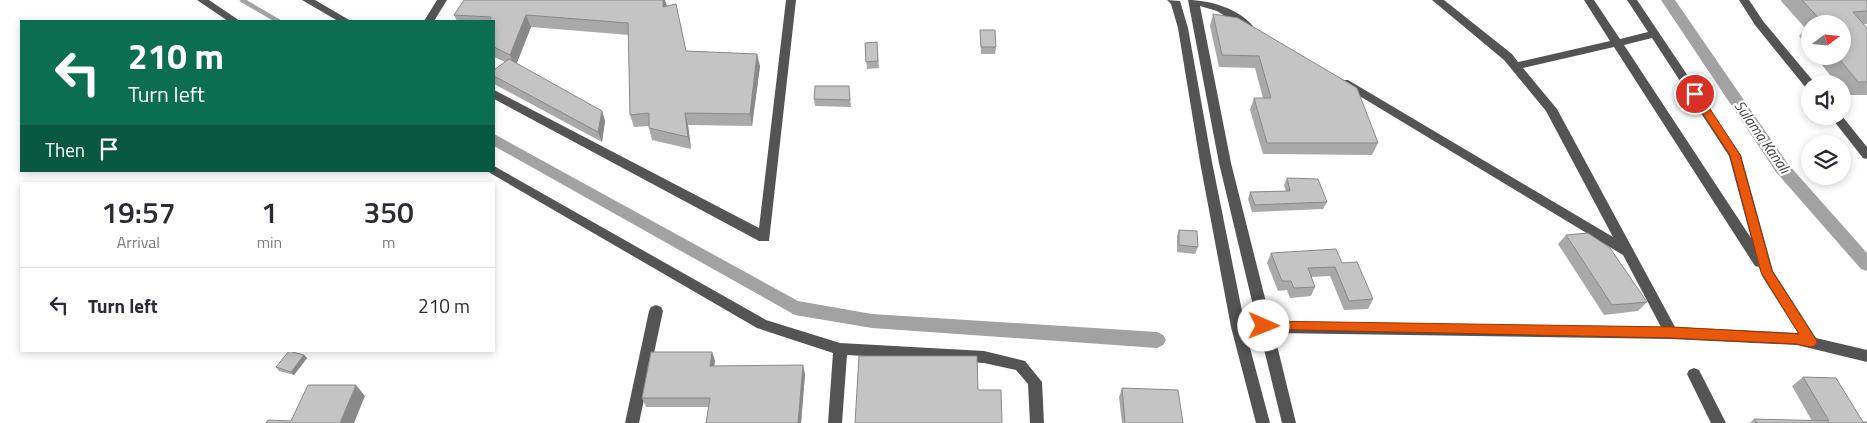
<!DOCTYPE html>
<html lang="en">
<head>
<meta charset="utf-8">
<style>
  :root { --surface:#fff; --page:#f7f7f7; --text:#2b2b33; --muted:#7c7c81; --line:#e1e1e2 }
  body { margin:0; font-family:"Titillium Web",sans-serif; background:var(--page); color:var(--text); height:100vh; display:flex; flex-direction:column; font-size:19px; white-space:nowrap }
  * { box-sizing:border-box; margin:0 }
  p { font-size:16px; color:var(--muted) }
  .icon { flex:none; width:28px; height:28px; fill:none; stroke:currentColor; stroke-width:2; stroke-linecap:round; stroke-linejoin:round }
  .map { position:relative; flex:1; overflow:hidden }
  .panel { position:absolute; left:20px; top:182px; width:475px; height:170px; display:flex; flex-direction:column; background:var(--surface); border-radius:0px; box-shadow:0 2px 8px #0003 }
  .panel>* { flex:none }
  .banner { position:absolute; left:20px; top:20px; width:475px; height:152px; border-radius:0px; box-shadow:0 2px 8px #0003; background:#0b6e4f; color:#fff; overflow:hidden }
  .needle { width:32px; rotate:74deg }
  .buttons { position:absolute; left:1801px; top:15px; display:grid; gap:10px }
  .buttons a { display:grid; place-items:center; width:50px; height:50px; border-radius:50%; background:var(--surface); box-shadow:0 2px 8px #0003; font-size:25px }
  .pin { position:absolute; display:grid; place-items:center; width:42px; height:42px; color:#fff; margin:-21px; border:2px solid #fff; border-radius:50%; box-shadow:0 1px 5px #0007 }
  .me { position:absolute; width:55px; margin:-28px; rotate:91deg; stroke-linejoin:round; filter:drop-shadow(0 0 4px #0008) }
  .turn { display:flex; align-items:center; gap:18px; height:105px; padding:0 25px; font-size:22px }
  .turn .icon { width:65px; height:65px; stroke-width:2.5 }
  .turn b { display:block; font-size:35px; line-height:42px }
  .then { display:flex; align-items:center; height:48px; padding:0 25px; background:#0003; gap:10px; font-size:19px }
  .eta { display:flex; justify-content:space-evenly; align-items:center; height:85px; text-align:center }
  .eta b { font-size:30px; font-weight:600; line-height:35px }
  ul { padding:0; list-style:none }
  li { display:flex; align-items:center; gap:15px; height:75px; padding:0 25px; border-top:1px solid var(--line) }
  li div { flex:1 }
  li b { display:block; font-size:19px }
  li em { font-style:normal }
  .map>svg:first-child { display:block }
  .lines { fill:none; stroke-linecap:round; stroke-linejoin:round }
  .stream { stroke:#a2a2a2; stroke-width:4.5 }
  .canal { fill:#a2a2a2; fill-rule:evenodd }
  .minor { fill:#545454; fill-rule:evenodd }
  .wall { fill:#a9a9a9 }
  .shaded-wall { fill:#898989 }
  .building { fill:#c4c4c4; stroke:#898989 }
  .route { fill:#ea580c; stroke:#983908 }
  .labels { text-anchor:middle; stroke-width:4.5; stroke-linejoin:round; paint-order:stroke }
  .water-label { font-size:15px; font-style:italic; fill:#434343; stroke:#fff }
</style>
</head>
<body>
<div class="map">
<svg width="1867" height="423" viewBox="0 0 1867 423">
  <rect width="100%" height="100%" fill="#fff"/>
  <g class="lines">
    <path class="stream" d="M242 0 278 21"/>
    <g class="canal">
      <path d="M1661 0H1675L1788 164 1867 253V271L1861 269 1776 172Z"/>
      <path d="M494 134 798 301 872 314 1157 332 1163 335 1166 340 1163 345 1157 348 872 328 795 315 494 146Z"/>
    </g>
    <g class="minor">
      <path d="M197 0H209L240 21H228Z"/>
      <path d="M302 0H315L351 21H338Z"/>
      <path d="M437 0H447L434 21H424Z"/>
      <path d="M786 0H796L769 241H759L494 99V90L759 228Z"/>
      <path d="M1167 0 1180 1 1188 28 1212 162 1244 321 1257 322 1219 163 1188 0C1210 0 1239 9 1253 26L1252 28H1244L1217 11 1200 6 1231 163 1271 322 1661 327 1623 255 1338 83 1340 80H1348L1613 237 1546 111 1504 60 1432 0H1444L1512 54 1518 62 1610 41 1584 0H1594L1620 39 1648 32 1627 0H1637L1741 155 1773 271 1816 338 1867 350V362L1797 345 1671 339 1274 333 1296 423H1282L1260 333H1246L1270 423H1256L1231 327 1200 162 1178 28 1171 4ZM1652 38 1729 156 1751 238 1624 45ZM1614 47 1755 266 1759 267 1762 276 1798 333 1675 327 1557 109 1523 68Z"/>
      <path d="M1739 0H1749L1763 21 1814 82 1815 84H1810V89L1806 88 1755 25Z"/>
      <path d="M1830 116H1842L1867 147V159L1863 158Z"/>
      <path d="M494 166 766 320 840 343 984 351 1025 361 1042 382 1044 423H1030L1028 384 1016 370 984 363 847 355 842 423H828L833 353 757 328 490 173 489 171H494Z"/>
      <path d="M656 305 661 307 663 311 639 423H625L649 311 651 307Z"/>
      <path d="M1694 368 1699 370 1726 423H1711L1687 374 1689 370Z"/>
    </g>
  </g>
  <g class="wall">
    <path d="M1781 0H1867V24H1863L1867 28V95H1846L1842 90V84H1837L1815 56H1842L1810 24V50L1799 36 1806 29 1781 1Z"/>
    <path d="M676 4 686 51 760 66 752 126 688 125 691 149 652 140 649 128V126L634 127 630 115 629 35 531 27 516 64 602 111 605 121 602 142 494 84V70L505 62 494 57V21H457L454 15 666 6Z"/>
    <path d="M1213 14 1378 143 1372 155 1263 154 1250 110 1254 98H1263L1255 68 1219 67 1210 26Z"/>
    <path d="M980 30 996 47 995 54H981Z"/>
    <path d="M877 42 879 68 867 69 865 43Z"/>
    <path d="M849 86 851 107 815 106 814 99Z"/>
    <path d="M1287 178 1327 202 1323 209 1252 212 1248 199 1250 192 1286 191 1284 185Z"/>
    <path d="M1179 230 1198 247 1195 254 1177 252V236Z"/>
    <path d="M1566 235 1647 302 1638 311 1604 315 1558 244Z"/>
    <path d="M1271 253 1342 263 1373 299 1368 309 1344 310 1330 276 1311 277 1315 287 1311 296 1290 298 1287 290 1278 291 1267 263Z"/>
    <path d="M712 352 715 361 714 366 805 374 801 423H706L709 407H646L642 398Z"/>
    <path d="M304 355 307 358 294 375 279 371 276 367Z"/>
    <path d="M1803 377 1863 422 1867 423H1750L1754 419 1812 421 1792 386Z"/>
    <path d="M1122 388 1183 423H1122L1119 397Z"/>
  </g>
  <g class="shaded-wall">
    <path d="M663 0H665L667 6 663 7Z"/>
    <path d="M526 15 531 27 515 68 510 55Z"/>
    <path d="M757 54 760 66 752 126 750 114Z"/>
    <path d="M602 111 605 121 602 142 598 132Z"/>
    <path d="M685 113 688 125 691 149 688 137Z"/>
    <path d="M712 352 715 361 713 375 710 366Z"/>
    <path d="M304 355 307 358 294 375 291 372Z"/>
    <path d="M803 365 805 374 801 423H798Z"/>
    <path d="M356 385 365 396 354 423H340Z"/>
  </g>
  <g class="building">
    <path d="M464 0H663V7L676 4 686 51 757 54 750 114 685 113 688 137 649 128V113L630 115 628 23 526 15 510 55 494 47V21H490L491 17 454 15Z"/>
    <path d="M1802 0H1867V11L1853 12 1867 28V82H1858L1837 56H1842V24H1810H1824Z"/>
    <path d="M1213 14 1238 18 1357 88 1378 143H1267L1254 98H1271L1259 56 1222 55Z"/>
    <path d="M980 30H995L996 47H981Z"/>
    <path d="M877 42 878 61 866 62 865 43Z"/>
    <path d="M509 59 602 111 598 132 494 76V70Z"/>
    <path d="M815 86H849L850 100 814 99Z"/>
    <path d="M1287 178 1318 179 1327 202 1255 205 1250 192 1290 191Z"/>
    <path d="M1179 230 1197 231 1198 247 1179 245Z"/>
    <path d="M1588 233 1610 248 1647 302 1612 305 1566 235Z"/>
    <path d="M1336 249 1342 263 1357 262 1373 299 1349 301 1335 267 1308 268 1315 287 1294 288 1291 281H1282L1271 253Z"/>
    <path d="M289 351 304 355 291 372 276 367Z"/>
    <path d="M651 352H712L710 366 803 365 798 423H706L710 398H642Z"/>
    <path d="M859 356H977L978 390H1001L1002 423H855Z"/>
    <path d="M1803 377 1836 378 1863 422H1867V423H1757L1754 419 1829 421Z"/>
    <path d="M308 385H356L340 423H266L268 420 291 421Z"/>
    <path d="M1122 388 1178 390 1183 423H1125Z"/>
  </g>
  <path class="route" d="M1695 91 1699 92 1740 155 1772 271 1815 338 1817 342 1815 346 1810 347 1797 344 1672 338 1260 329 1258 326 1260 322 1264 321 1672 327 1799 334 1761 272 1730 155 1690 94Z"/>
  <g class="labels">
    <g class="water-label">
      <text transform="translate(1762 137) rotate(55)" y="5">Sulama Kanalı</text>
    </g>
  </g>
</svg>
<div class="buttons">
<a><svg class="needle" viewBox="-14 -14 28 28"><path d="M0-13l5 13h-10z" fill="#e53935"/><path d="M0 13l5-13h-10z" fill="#7c7c81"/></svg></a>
<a><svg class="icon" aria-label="sound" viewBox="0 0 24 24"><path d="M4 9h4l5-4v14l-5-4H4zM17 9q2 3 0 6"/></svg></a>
<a><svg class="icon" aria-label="layers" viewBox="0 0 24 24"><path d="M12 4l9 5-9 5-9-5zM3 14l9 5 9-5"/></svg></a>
</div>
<div class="pin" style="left:1695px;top:94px;background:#d93025"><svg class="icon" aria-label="arrive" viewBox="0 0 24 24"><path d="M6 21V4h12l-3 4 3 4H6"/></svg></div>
<svg class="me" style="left:1264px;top:326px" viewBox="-20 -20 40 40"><circle r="19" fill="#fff"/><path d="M0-13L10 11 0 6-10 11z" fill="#ea580c"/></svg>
<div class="banner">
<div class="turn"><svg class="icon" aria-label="left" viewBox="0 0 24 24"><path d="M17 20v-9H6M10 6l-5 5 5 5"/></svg><div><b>210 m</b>Turn left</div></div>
<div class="then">Then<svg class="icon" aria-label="arrive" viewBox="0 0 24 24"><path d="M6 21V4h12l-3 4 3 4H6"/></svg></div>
</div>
<section class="panel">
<div class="eta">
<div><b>19:57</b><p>Arrival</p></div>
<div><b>1</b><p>min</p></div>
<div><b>350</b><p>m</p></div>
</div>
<ul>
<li><svg class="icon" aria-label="left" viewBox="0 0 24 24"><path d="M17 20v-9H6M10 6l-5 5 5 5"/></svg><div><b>Turn left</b></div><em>210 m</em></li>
</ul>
</section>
</div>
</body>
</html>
